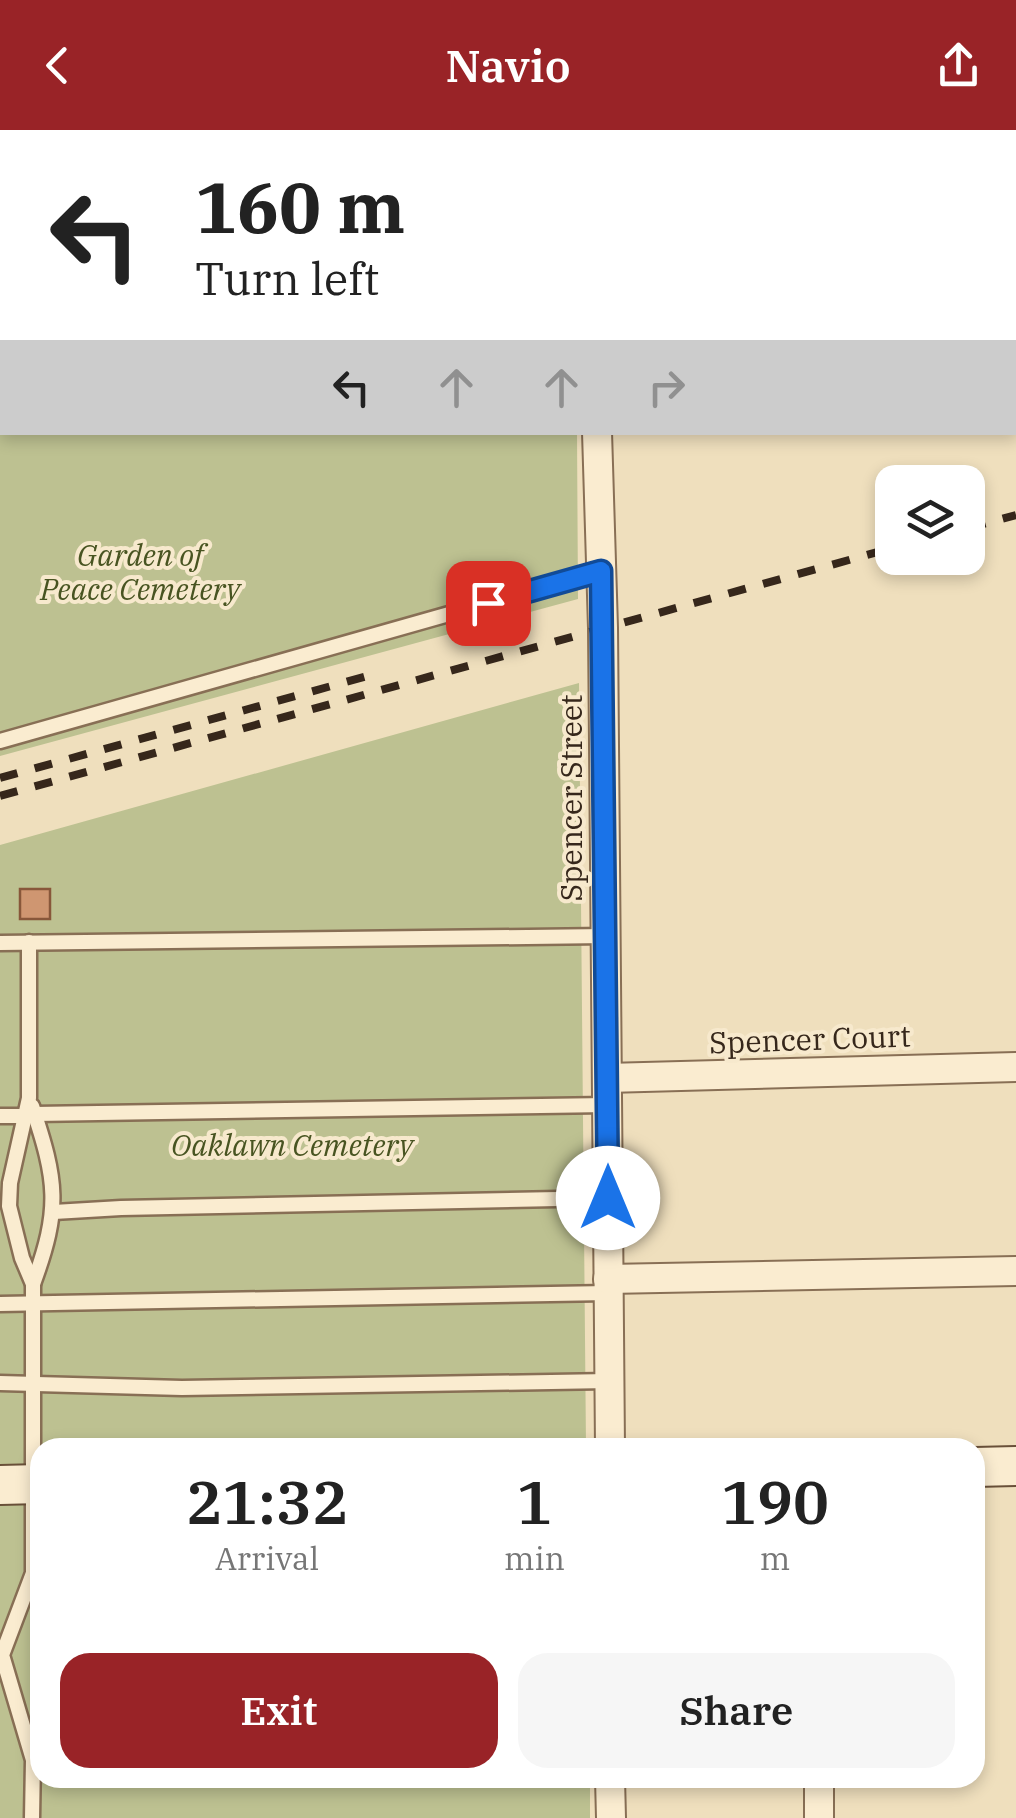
<!DOCTYPE html>
<html lang="en">
<head>
<meta charset="utf-8">
<style>
  :root { --surface:#fff; --page:#f6f6f6; --text:#222; --muted:#767676; --accent:#992327 }
  body { margin:0; font-family:"IBM Plex Serif",serif; background:var(--page); color:var(--text); height:100vh; display:flex; flex-direction:column; font-size:38px; white-space:nowrap }
  * { box-sizing:border-box; margin:0 }
  p { font-size:32px; color:var(--muted) }
  .icon { flex:none; width:55px; height:55px; fill:none; stroke:currentColor; stroke-width:2; stroke-linecap:round; stroke-linejoin:round }
  .map { position:relative; flex:1; overflow:hidden }
  .details { position:absolute; left:30px; top:1308px; width:955px; height:350px; display:flex; flex-direction:column; background:var(--surface); border-radius:30px; box-shadow:0 5px 15px #0003 }
  .details>* { flex:none }
  .hud { position:absolute; left:0px; top:0px; width:1018px; height:305px; box-shadow:0 5px 15px #0003; background:#fff; color:var(--text); overflow:hidden }
  .tools { position:absolute; left:875px; top:335px; display:grid; gap:20px }
  .tools a { display:grid; place-items:center; width:110px; height:110px; border-radius:20px; background:var(--surface); box-shadow:0 5px 15px #0003; font-size:50px }
  .pin { position:absolute; display:grid; place-items:center; width:85px; height:85px; color:#fff; margin:-42px; border-radius:20px; box-shadow:0 5px 15px #0006 }
  .me { position:absolute; width:110px; margin:-55px; rotate:0deg; stroke-linejoin:round; filter:drop-shadow(0 0 8px #0008) }
  .turn { display:flex; align-items:center; gap:35px; height:210px; padding:0 30px; font-size:45px }
  .turn .icon { width:130px; height:130px; stroke-width:2.5 }
  .turn b { display:block; font-size:70px; line-height:85px }
  .lanes { display:flex; align-items:center; height:95px; padding:0 30px; background:#0003; justify-content:center; gap:50px; direction:ltr }
  .lanes .off { opacity:.35 }
  .eta { display:flex; justify-content:space-evenly; align-items:center; height:170px; text-align:center }
  .eta b { font-size:60px; font-weight:600; line-height:70px }
  .button { display:flex; gap:20px; margin-top:auto; padding:20px 30px }
  .button a { flex:1; height:115px; border-radius:30px; background:var(--accent); color:#fff; font-size:40px; font-weight:600; line-height:115px; text-align:center }
  .button a+a { background:var(--page); color:var(--text) }
  header { display:flex; justify-content:space-between; align-items:center; height:130px; padding:0 30px; background:var(--accent); color:#fff; font-size:45px; font-weight:600 }
  .map>svg:first-child { display:block }
  .cemetery { fill:#bdc191 }
  .building { fill:#cf9671; stroke:#88573a; stroke-width:2.5 }
  .lines { fill:none; stroke-linecap:round; stroke-linejoin:round }
  .lane-casing { stroke:#886f55; stroke-width:19 }
  .street-casing { stroke:#886f55; stroke-width:32 }
  .secondary-casing { stroke:#695039; stroke-width:42 }
  .lane { stroke:#faecd0; stroke-width:14 }
  .street { stroke:#faecd0; stroke-width:28 }
  .secondary { stroke:#faecd0; stroke-width:38 }
  .rail { stroke:#36271b; stroke-width:8; stroke-dasharray:18 18; stroke-linecap:butt }
  .route-casing { stroke:#114b97; stroke-width:25 }
  .route { stroke:#1a73e8; stroke-width:18 }
  .labels { text-anchor:middle; stroke-width:8; stroke-linejoin:round; paint-order:stroke }
  .park-label { font-size:30px; font-style:italic; fill:#485421; stroke:#f7e9cd }
  .street-label { font-size:30px; fill:#36271b; stroke:#f7e9cd }
</style>
</head>
<body>
<header><svg class="icon" aria-label="back" viewBox="0 0 24 24"><path d="M15 5l-7 7 7 7"/></svg>Navio<svg class="icon" aria-label="share" viewBox="0 0 24 24"><path d="M12 15V3M7 8l5-5 5 5M5 13v7h14v-7"/></svg></header>
<div class="map">
<svg width="1016" height="1688" viewBox="0 0 1016 1688">
  <rect width="100%" height="100%" fill="#efdfbd"/>
  <g class="cemetery">
    <path d="M0 234 2 302 577 303 578 469 0 626Z"/>
    <path d="M579 553 586 1317 40 1318V1648H590V1688H0V715Z"/>
  </g>
  <rect class="building" x="20" y="759" width="30" height="30"/>
  <g class="lines">
    <g class="lane-casing">
      <g id="lane">
        <path d="M0 250H2"/>
        <path d="M0 611 601 441"/>
        <path d="M29 812V968L10 1053 9 1076 22 1128 33 1154V1443L2 1525 33 1630 32 1688"/>
        <path d="M0 813 606 806"/>
        <path d="M32 976C57 1051 61 1078 33 1154"/>
        <path d="M35 984 607 975"/>
        <path d="M0 986H25"/>
        <path d="M54 1082 121 1078 608 1068"/>
        <path d="M0 1174 608 1163"/>
        <path d="M0 1253 182 1258 609 1251"/>
      </g>
    </g>
    <g class="street-casing">
      <g id="street">
        <path d="M587 0V2"/>
        <path d="M0 17H2"/>
        <path d="M597 302 603 498 610 1318"/>
        <path d="M607 948 1016 937"/>
        <path d="M608 1149 1016 1141"/>
        <path d="M610 1648 611 1688"/>
        <path d="M819 1648V1688"/>
      </g>
    </g>
    <g class="secondary-casing">
      <g id="secondary">
        <path d="M975 1337 1016 1336"/>
        <path d="M0 1355 40 1354"/>
      </g>
    </g>
    <use href="#lane" class="lane"/>
    <use href="#street" class="street"/>
    <use href="#secondary" class="secondary"/>
    <g class="rail">
      <path d="M968 398 1016 385"/>
      <path d="M0 648 371 545"/>
      <path d="M0 666 892 418"/>
    </g>
  </g>
  <g class="lines">
    <g class="route-casing">
      <path id="route" d="M488 473 601 441 608 1068"/>
    </g>
    <use href="#route" class="route"/>
  </g>
  <g class="labels">
    <g class="park-label">
      <text x="140" y="436">Garden of<tspan x="140" dy="34">Peace Cemetery</tspan></text>
      <text x="292" y="1026">Oaklawn Cemetery</text>
    </g>
    <g class="street-label">
      <text transform="translate(572 668) rotate(-90)" y="10">Spencer Street</text>
      <text transform="translate(810 910) rotate(-2)" y="10">Spencer Court</text>
    </g>
  </g>
</svg>
<div class="tools">
<a><svg class="icon" aria-label="layers" viewBox="0 0 24 24"><path d="M12 4l9 5-9 5-9-5zM3 14l9 5 9-5"/></svg></a>
</div>
<div class="pin" style="left:488px;top:473px;background:#d93025"><svg class="icon" aria-label="arrive" viewBox="0 0 24 24"><path d="M6 21V4h12l-3 4 3 4H6"/></svg></div>
<svg class="me" style="left:608px;top:1068px" viewBox="-20 -20 40 40"><circle r="19" fill="#fff"/><path d="M0-13L10 11 0 6-10 11z" fill="#1a73e8"/></svg>
<div class="hud">
<div class="turn"><svg class="icon" aria-label="left" viewBox="0 0 24 24"><path d="M17 20v-9H6M10 6l-5 5 5 5"/></svg><div><b>160 m</b>Turn left</div></div>
<div class="lanes"><svg class="icon" aria-label="left" viewBox="0 0 24 24"><path d="M17 20v-9H6M10 6l-5 5 5 5"/></svg><svg class="icon off" aria-label="ahead" viewBox="0 0 24 24"><path d="M12 20V5M6 11l6-6 6 6"/></svg><svg class="icon off" aria-label="ahead" viewBox="0 0 24 24"><path d="M12 20V5M6 11l6-6 6 6"/></svg><svg class="icon off" aria-label="right" viewBox="0 0 24 24"><path d="M7 20v-9h11M14 6l5 5-5 5"/></svg></div>
</div>
<section class="details">
<div class="eta">
<div><b>21:32</b><p>Arrival</p></div>
<div><b>1</b><p>min</p></div>
<div><b>190</b><p>m</p></div>
</div>
<div class="button"><a>Exit</a><a>Share</a></div>
</section>
</div>
</body>
</html>
